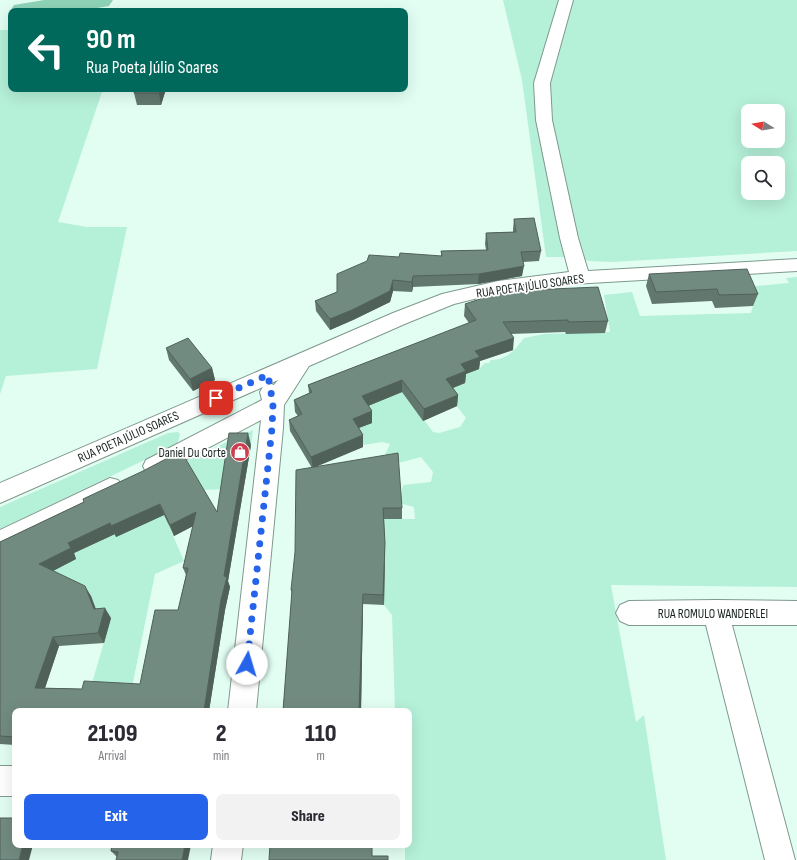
<!DOCTYPE html>
<html lang="en">
<head>
<meta charset="utf-8">
<style>
  :root { --surface:#fff; --page:#f2f2f3; --text:#2b2b33; --muted:#7c7c81; --accent:#2563eb }
  body { margin:0; font-family:"Sofia Sans Condensed",sans-serif; background:var(--page); color:var(--text); height:100vh; display:flex; flex-direction:column; font-size:15px; white-space:nowrap }
  * { box-sizing:border-box; margin:0 }
  p { font-size:13px; color:var(--muted) }
  .icon { flex:none; width:22px; height:22px; fill:none; stroke:currentColor; stroke-width:2; stroke-linecap:round; stroke-linejoin:round }
  .map { position:relative; flex:1; overflow:hidden }
  .details { position:absolute; left:12px; top:708px; width:400px; height:140px; display:flex; flex-direction:column; background:var(--surface); border-radius:8px; box-shadow:0 4px 16px #0002 }
  .details>* { flex:none }
  .top-card { position:absolute; left:8px; top:8px; width:400px; height:84px; border-radius:8px; box-shadow:0 4px 16px #0002; background:#00695c; color:#fff; overflow:hidden }
  .needle { width:26px; rotate:281deg }
  .controls { position:absolute; left:741px; top:104px; display:grid; gap:8px }
  .controls a { display:grid; place-items:center; width:44px; height:44px; border-radius:8px; background:var(--surface); box-shadow:0 4px 16px #0002; font-size:20px }
  .pin { position:absolute; display:grid; place-items:center; width:34px; height:34px; color:#fff; margin:-17px; border-radius:8px; box-shadow:0 2px 6px #0006 }
  .me { position:absolute; width:44px; margin:-22px; rotate:6deg; stroke-linejoin:round; filter:drop-shadow(0 0 3px #0008) }
  .turn { display:flex; align-items:center; gap:14px; height:84px; padding:0 12px; font-size:18px }
  .turn .icon { width:52px; height:52px; stroke-width:2.5 }
  .turn b { display:block; font-size:28px; line-height:34px }
  .eta { display:flex; justify-content:space-evenly; align-items:center; height:68px; text-align:center }
  .eta b { font-size:24px; font-weight:800; line-height:28px }
  .cta { display:flex; gap:8px; margin-top:auto; padding:8px 12px }
  .cta a { flex:1; height:46px; border-radius:8px; background:var(--accent); color:#fff; font-size:16px; font-weight:800; line-height:46px; text-align:center }
  .cta a+a { background:var(--page); color:var(--text) }
  .map>svg:first-child { display:block }
  .green { fill:#b5f0d9; fill-rule:evenodd }
  .lines { fill:none; stroke-linecap:round; stroke-linejoin:round }
  .river { fill:#8ed3b9; fill-rule:evenodd }
  .minor-casing { stroke:#7f998e; stroke-width:2 }
  .minor { fill:#fff; fill-rule:evenodd }
  .wall { fill:#62786f; fill-rule:evenodd }
  .shaded-wall { fill:#50615a }
  .building { fill:#728b81; stroke:#50615a; fill-rule:evenodd }
  .route { stroke:#2563eb; stroke-width:7; stroke-dasharray:0 12.6 }
  .labels { text-anchor:middle; stroke-width:3.5; stroke-linejoin:round; paint-order:stroke }
  .street-label { font-size:13px; fill:#19231f; stroke:#fff }
  .poi-label { font-size:13px; fill:#19231f; stroke:#fff; text-anchor:end }
</style>
</head>
<body>
<div class="map">
<svg width="797" height="860" viewBox="0 0 797 860">
  <rect width="100%" height="100%" fill="#e2fef3"/>
  <g class="green">
    <path d="M503 0H563L538 86 565 257H546L522 80Z"/>
    <path d="M571 0H797V251L613 262 589 261 582 259 547 105V76ZM748 111H778V141H748ZM748 163H778V193H748Z"/>
    <path d="M0 30H11V89H103L58 222 87 227H127L97 369 6 376 0 394Z"/>
    <path d="M797 277V587L611 585 636 722 644 715 666 860H405V845H409V711H395L392 615 384 605V519H415L414 507 399 503 403 485 431 482 433 472 421 457 379 468 390 444 382 442 363 445 353 430 363 408 386 369 433 432 439 433 460 427 466 418 445 391 460 377 479 369 485 363H489L491 360C507 360 515 350 524 338L544 334 610 332 604 295 632 292 640 316 751 313 753 306 745 287 789 283 786 278Z"/>
    <path d="M253 430 251 445H232L230 459H249L245 479H229L227 489 200 490 184 462Z"/>
    <path d="M178 432 180 434 178 442 174 446 0 529V507L168 433Z"/>
    <path d="M180 486 168 524 184 561 155 574 131 692 90 690 111 618 46 578 44 575 76 559 74 553 102 540 99 534 112 528 116 537Z"/>
  </g>
  <g class="lines">
    <path class="river" d="M44 0H113L109 6 80 11H10L14 5Z"/>
    <g class="minor-casing">
      <g id="minor">
        <path d="M559 0H573L550 83 552 120 578 238 588 271 797 259V271L555 285 498 293 454 304 407 323 309 366 284 405 283 428 256 711H228L261 420 162 472 154 475 146 472 143 466 146 460 262 400 260 392 263 387 0 503V483L393 313 442 294 498 281 569 272 560 238 536 120 534 83ZM278 380 274 385 271 384 265 386Z"/>
        <path d="M110 478 118 480 122 487 118 494 0 551V530Z"/>
        <path d="M716 600 797 601V625H732L795 860H765L706 625H629L620 621 616 613 620 605 629 601Z"/>
        <rect x="0" y="766" width="15" height="30"/>
        <path d="M213 845H243L241 860H211Z"/>
      </g>
    </g>
    <use href="#minor" class="minor"/>
  </g>
  <g class="wall">
    <path d="M135 89H166L161 105H137L134 93Z"/>
    <path d="M514 219 541 251 539 261 523 262 522 276 478 284 413 287 412 292 393 291 390 302 353 320 330 330 316 311 315 301 337 292 399 257 441 256V251L486 250 485 244 486 233 513 232V229Z"/>
    <path d="M649 274 758 294 753 306 715 308 712 301 652 304 646 286Z"/>
    <path d="M529 290 608 321 605 333 566 334 565 332 511 334 513 350 480 361 479 369 466 374 465 383 453 388 458 395 457 406 423 421 402 392 368 406 372 423 359 428 363 435V447L315 467 402 508V519H384L385 553 384 605 363 604 361 711H283L292 594 291 590 312 468 290 431 289 420 298 416 295 412 294 400 309 393 308 385 469 323 464 316 465 304Z"/>
    <path d="M166 348 212 368 215 380 193 391 169 360Z"/>
    <path d="M251 445 228 581 230 587 225 610 209 711H15V745L0 744V542L84 502 83 499 217 512ZM164 515 174 536 193 526 183 568 186 575 178 610 140 684 82 689 45 688 59 646 104 643 111 618 96 609 91 596 53 571 76 559 74 553 115 534 116 537Z"/>
    <path d="M112 845 188 860 117 857 111 851Z"/>
  </g>
  <g class="shaded-wall">
    <path d="M160 89H166L161 105 159 93Z"/>
    <path d="M524 266 522 276 478 284 479 274Z"/>
    <path d="M413 276V287L412 292V282Z"/>
    <path d="M393 280V291L390 302 353 320 330 330V319Z"/>
    <path d="M514 338 513 350 480 361 479 369 466 374 465 383 445 391 446 379 475 351Z"/>
    <path d="M212 368 215 380 193 391 190 379Z"/>
    <path d="M402 380V392L363 408 362 396Z"/>
    <path d="M458 395 457 406 423 421 424 409Z"/>
    <path d="M372 411V423L353 430V419Z"/>
    <path d="M248 433 251 445 228 581 230 587 225 610 209 711H204L221 600 224 576Z"/>
    <path d="M363 435V447L313 468 311 457Z"/>
    <path d="M160 504 164 515 116 537 111 526Z"/>
    <path d="M196 512 199 523 174 536 170 525Z"/>
    <path d="M110 523 115 534 74 553 76 559 45 575 39 564 68 543Z"/>
    <path d="M385 543V553L384 605 383 595Z"/>
    <path d="M85 586 91 596 99 619 94 609Z"/>
    <path d="M363 594V604L361 711H359Z"/>
    <path d="M105 608 111 618 104 643 98 633Z"/>
    <path d="M53 637 59 646 42 697 35 688Z"/>
    <path d="M23 845H33L29 860H19Z"/>
    <path d="M185 845H191L188 860H182Z"/>
  </g>
  <g class="building">
    <path d="M135 89H160L159 93H134Z"/>
    <path d="M534 218 541 251 521 252 524 266 479 274 413 276 412 282 393 280 390 291 352 310 330 319 315 301 337 292V274L367 261 369 255 399 257 400 253 442 256 441 251 488 250 486 233 516 232 514 219Z"/>
    <path d="M747 269 758 294 719 295 717 289 656 292 649 274Z"/>
    <path d="M528 283 529 290 598 287 608 321 568 322V320L503 322 514 338 475 351 480 357 461 364 466 371 446 379 458 395 424 409 402 380 362 396 372 411 353 419 363 435 311 457 289 420 302 414 294 400 312 392 308 385 476 320 465 304Z"/>
    <path d="M188 338 212 368 190 379 166 348Z"/>
    <path d="M229 433H248L224 576 227 577 221 600 204 711H15V737L0 736V542L84 502 83 499 143 471 181 451 217 512ZM160 504 170 525 196 512 183 568H188L178 610H155L140 684 84 681 82 689 35 688 53 637 98 633 105 608 94 609 85 586 39 564 71 548 68 543 110 523 111 526Z"/>
    <path d="M398 453 402 508H383L385 543 383 595 363 594 359 711H283L292 590H291L295 552 296 470Z"/>
    <path d="M0 818H15V845H23L19 860H0Z"/>
    <path d="M112 845H185L182 860H116L118 852 111 851Z"/>
    <path d="M270 845H372V856H388V860H269Z"/>
  </g>
  <g class="lines">
    <path class="route" d="M216 398 268 375 273 404 272 428 247 664"/>
  </g>
  <defs>
    <g id="shop-disc" transform="scale(1)"><circle r="9.5" fill="#cd3d4c" stroke="#fff"/><path d="M-5-2.5h2.3a2.7 3.5 0 0 1 5.4 0H5L5.5 6h-11ZM-1.5-2.5h3a1.5 2.3 0 0 0-3 0Z" fill="#fff"/></g>
  </defs>
  <g fill-rule="evenodd">
    <use href="#shop-disc" x="240" y="452"/>
  </g>
  <g class="labels">
    <g class="street-label">
      <text transform="translate(530 285) rotate(-8)" y="5">RUA POETA JÚLIO SOARES</text>
      <text transform="translate(128 436) rotate(-24)" y="5">RUA POETA JÚLIO SOARES</text>
      <text x="713" y="618">RUA ROMULO WANDERLEI</text>
    </g>
    <g class="poi-label">
      <text x="226" y="457">Daniel Du Corte</text>
    </g>
  </g>
</svg>
<div class="controls">
<a><svg class="needle" viewBox="-14 -14 28 28"><path d="M0-13l5 13h-10z" fill="#e53935"/><path d="M0 13l5-13h-10z" fill="#7c7c81"/></svg></a>
<a><svg class="icon" aria-label="search" viewBox="0 0 24 24"><circle cx="10" cy="10" r="6"/><path d="M15 15l6 6"/></svg></a>
</div>
<div class="pin" style="left:216px;top:398px;background:#d93025"><svg class="icon" aria-label="arrive" viewBox="0 0 24 24"><path d="M6 21V4h12l-3 4 3 4H6"/></svg></div>
<svg class="me" style="left:247px;top:664px" viewBox="-20 -20 40 40"><circle r="19" fill="#fff"/><path d="M0-13L10 11 0 6-10 11z" fill="#2563eb"/></svg>
<div class="top-card">
<div class="turn"><svg class="icon" aria-label="left" viewBox="0 0 24 24"><path d="M17 20v-9H6M10 6l-5 5 5 5"/></svg><div><b>90 m</b>Rua Poeta Júlio Soares</div></div>
</div>
<section class="details">
<div class="eta">
<div><b>21:09</b><p>Arrival</p></div>
<div><b>2</b><p>min</p></div>
<div><b>110</b><p>m</p></div>
</div>
<div class="cta"><a>Exit</a><a>Share</a></div>
</section>
</div>
</body>
</html>
